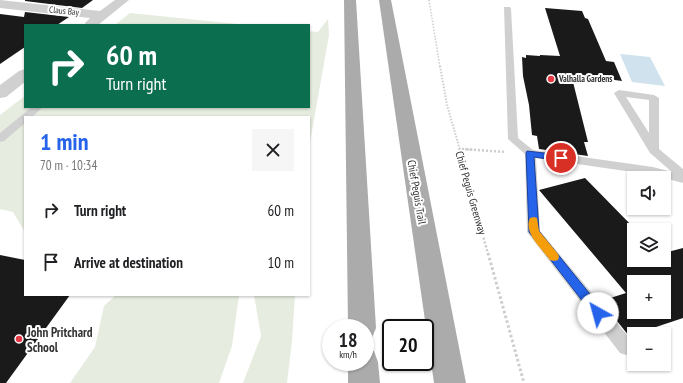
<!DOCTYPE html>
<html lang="en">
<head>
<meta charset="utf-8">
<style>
  :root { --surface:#fff; --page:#f6f6f6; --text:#202124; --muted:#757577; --accent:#2563eb }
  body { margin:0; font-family:"PT Sans Narrow",sans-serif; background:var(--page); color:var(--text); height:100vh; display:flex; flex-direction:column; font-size:15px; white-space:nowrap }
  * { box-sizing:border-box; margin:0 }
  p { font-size:13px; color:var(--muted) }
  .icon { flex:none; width:22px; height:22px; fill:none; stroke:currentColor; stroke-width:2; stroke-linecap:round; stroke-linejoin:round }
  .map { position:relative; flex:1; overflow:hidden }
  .details { position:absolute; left:24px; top:116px; width:286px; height:180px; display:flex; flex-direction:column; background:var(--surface); border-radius:0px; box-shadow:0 1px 3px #0004 }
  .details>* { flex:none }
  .guide { position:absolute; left:24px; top:24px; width:286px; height:84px; border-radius:0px; box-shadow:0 1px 3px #0004; background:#0b6e4f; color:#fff; overflow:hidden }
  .fabs { position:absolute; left:627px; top:171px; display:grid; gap:8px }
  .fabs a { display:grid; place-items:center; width:44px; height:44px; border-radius:0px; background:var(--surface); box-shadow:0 1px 3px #0004; font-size:20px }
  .speed { position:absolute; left:322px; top:319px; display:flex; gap:8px; font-size:20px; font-weight:700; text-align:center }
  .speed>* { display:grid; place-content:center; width:52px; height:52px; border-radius:50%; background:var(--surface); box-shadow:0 1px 3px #0004; line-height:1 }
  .speed small { font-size:10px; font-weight:400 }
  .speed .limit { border:2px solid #111; border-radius:6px; background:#fff; color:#111 }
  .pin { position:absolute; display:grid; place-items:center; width:34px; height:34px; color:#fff; margin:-17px; border:2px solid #fff; border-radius:50%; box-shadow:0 1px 4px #0007 }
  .me { position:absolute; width:44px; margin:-22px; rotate:322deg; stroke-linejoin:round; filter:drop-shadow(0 0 3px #0008) }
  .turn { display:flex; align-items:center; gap:14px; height:84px; padding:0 16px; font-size:18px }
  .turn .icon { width:52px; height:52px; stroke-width:2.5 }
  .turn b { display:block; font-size:28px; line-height:34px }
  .round { display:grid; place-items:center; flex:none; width:42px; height:42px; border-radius:0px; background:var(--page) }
  .summary { display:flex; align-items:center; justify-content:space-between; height:68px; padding:0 16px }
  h1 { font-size:24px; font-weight:800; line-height:30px; color:var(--accent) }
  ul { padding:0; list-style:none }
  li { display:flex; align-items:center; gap:12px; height:52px; padding:0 16px }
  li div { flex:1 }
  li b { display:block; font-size:15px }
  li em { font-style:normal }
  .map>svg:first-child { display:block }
  .green { fill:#e6ecdf }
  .water { fill:#cfe2ee }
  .building { fill:#1a1a1a; fill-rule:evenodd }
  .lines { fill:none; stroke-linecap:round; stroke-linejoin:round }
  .path-far3 { stroke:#cdcdcd; stroke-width:1.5; stroke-dasharray:1.5 1.5; stroke-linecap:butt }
  .path-far2 { stroke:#cdcdcd; stroke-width:2; stroke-dasharray:1.5 1.5; stroke-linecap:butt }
  .path-far1 { stroke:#cdcdcd; stroke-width:2.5; stroke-dasharray:2 2; stroke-linecap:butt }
  .path { stroke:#cdcdcd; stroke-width:3; stroke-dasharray:2.5 2.5; stroke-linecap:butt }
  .service { fill:#d0d0d0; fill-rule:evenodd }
  .minor { fill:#d0d0d0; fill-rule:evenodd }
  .primary { fill:#ababab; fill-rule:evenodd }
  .route { fill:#2563eb; stroke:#184099 }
  .slow { fill:#f59e0b }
  .poi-dot { fill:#e63946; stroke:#fff; stroke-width:1.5 }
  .labels { text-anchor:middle; stroke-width:4; stroke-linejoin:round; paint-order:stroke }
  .far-street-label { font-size:9px; fill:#333; stroke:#fff }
  .far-poi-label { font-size:9px; font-weight:bold; fill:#333; stroke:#fff; text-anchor:start }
  .street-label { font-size:11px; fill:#333; stroke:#fff }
  .near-poi-label { font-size:13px; font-weight:bold; fill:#333; stroke:#fff; text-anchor:start }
</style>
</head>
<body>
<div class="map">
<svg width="683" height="383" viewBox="0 0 683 383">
  <rect width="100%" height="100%" fill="#fff"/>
  <g class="green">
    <path d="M130 13 247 25H115Z"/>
    <path d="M328 19 329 35 309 148V117H25V232L13 212 0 209V115L25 96V107H309V31L318 32Z"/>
    <path d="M116 295H239L232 346 219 383H70L95 347 104 306Z"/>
    <path d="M254 295H295L292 341 287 383H243L261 336Z"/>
  </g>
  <path class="water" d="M620 54 650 57 665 86 632 82Z"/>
  <g class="building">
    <path d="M25 0H93L82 8 25 1Z"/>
    <path d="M545 8 582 11 585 18 588 19 606 61 614 62 622 81 593 77 594 80 572 78 588 142H584L588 156 539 149 537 136 532 135 529 105 523 76 522 57 526 58V55L540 56V55L560 56Z"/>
    <path d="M25 12 69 17 57 25H25V47L0 64V14L24 17Z"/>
    <path d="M585 178 636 230H634V260H664V253L683 248V318L629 336 601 301 626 293 539 190ZM634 282H664V312H634Z"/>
    <path d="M0 255 25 260V295H70L6 383H0Z"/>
  </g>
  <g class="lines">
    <path class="path-far3" d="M429 0 440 67"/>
    <g class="path-far2">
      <path d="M440 66 447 105 460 150"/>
      <path d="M459 149 477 150"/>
    </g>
    <g class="path-far1">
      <path d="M459 149 488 254"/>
      <path d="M462 149 506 152"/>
    </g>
    <path class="path" d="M488 253 524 383"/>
    <g class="service">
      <path d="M504 7H510L511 9 518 138 533 150 653 167 672 172 650 153 614 93 619 90 654 95 659 98V149L683 169V183L653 175 536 158 540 231 632 341 634 347 632 353 626 355 620 353 527 232 525 154 508 139ZM626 97 649 100V133Z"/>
      <path d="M32 107H43L32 117H25V123L4 141 0 142V133Z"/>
    </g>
    <g class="minor">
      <path d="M0 0 100 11 115 0H129L98 25H86L85 23 90 18 0 8Z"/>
      <path d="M25 69V82L6 97 0 98V85L19 71Z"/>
    </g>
    <g class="primary">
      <path d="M344 0H356L376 328 372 338 365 340V328H348Z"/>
      <path d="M379 0H391L466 383H434Z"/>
      <path d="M365 348 374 351 378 362 380 383H348V362H365Z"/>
    </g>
  </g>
  <path class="route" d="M527 151 561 155 565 158 561 161 534 157 539 231 602 309 604 313 602 316 598 318 594 316 529 232 526 153Z"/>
  <path class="slow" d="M534 217 537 218 539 231 558 254 559 257 558 260 554 261 550 260C542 249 523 233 530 218Z"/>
  <g class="poi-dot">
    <circle cx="551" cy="79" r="4"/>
    <circle cx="19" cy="339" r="4"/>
  </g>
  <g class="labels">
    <g class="far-street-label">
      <text transform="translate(64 11) rotate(6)" y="3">Claus Bay</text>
    </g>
    <g class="far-poi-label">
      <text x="559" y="82">Valhalla Gardens</text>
    </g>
    <g class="street-label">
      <text transform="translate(417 192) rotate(80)" y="4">Chief Peguis Trail</text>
      <text transform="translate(471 193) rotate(74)" y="4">Chief Peguis Greenway</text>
    </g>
    <g class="near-poi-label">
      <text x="27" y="337">John Pritchard<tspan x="27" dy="15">School</tspan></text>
    </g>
  </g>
</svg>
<div class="fabs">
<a><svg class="icon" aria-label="sound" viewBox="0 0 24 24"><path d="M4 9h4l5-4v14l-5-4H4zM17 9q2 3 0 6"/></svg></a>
<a><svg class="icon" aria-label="layers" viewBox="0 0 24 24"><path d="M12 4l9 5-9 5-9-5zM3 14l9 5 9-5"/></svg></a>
<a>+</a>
<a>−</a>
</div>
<div class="speed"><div>18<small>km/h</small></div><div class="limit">20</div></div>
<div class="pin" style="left:561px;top:158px;background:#d93025"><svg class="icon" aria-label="arrive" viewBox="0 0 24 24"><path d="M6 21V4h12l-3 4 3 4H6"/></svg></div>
<svg class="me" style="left:598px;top:313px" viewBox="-20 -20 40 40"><circle r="19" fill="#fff"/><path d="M0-13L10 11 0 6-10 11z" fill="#2563eb"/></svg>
<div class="guide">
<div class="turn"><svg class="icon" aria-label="right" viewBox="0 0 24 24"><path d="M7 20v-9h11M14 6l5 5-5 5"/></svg><div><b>60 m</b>Turn right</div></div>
</div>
<section class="details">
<div class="summary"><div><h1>1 min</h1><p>70 m · 10:34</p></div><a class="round"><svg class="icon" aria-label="close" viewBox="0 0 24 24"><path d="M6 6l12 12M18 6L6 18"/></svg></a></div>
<ul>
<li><svg class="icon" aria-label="right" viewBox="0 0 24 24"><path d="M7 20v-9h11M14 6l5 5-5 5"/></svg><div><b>Turn right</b></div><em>60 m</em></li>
<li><svg class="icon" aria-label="arrive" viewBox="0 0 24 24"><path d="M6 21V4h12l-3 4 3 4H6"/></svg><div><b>Arrive at destination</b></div><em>10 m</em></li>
</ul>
</section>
</div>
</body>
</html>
